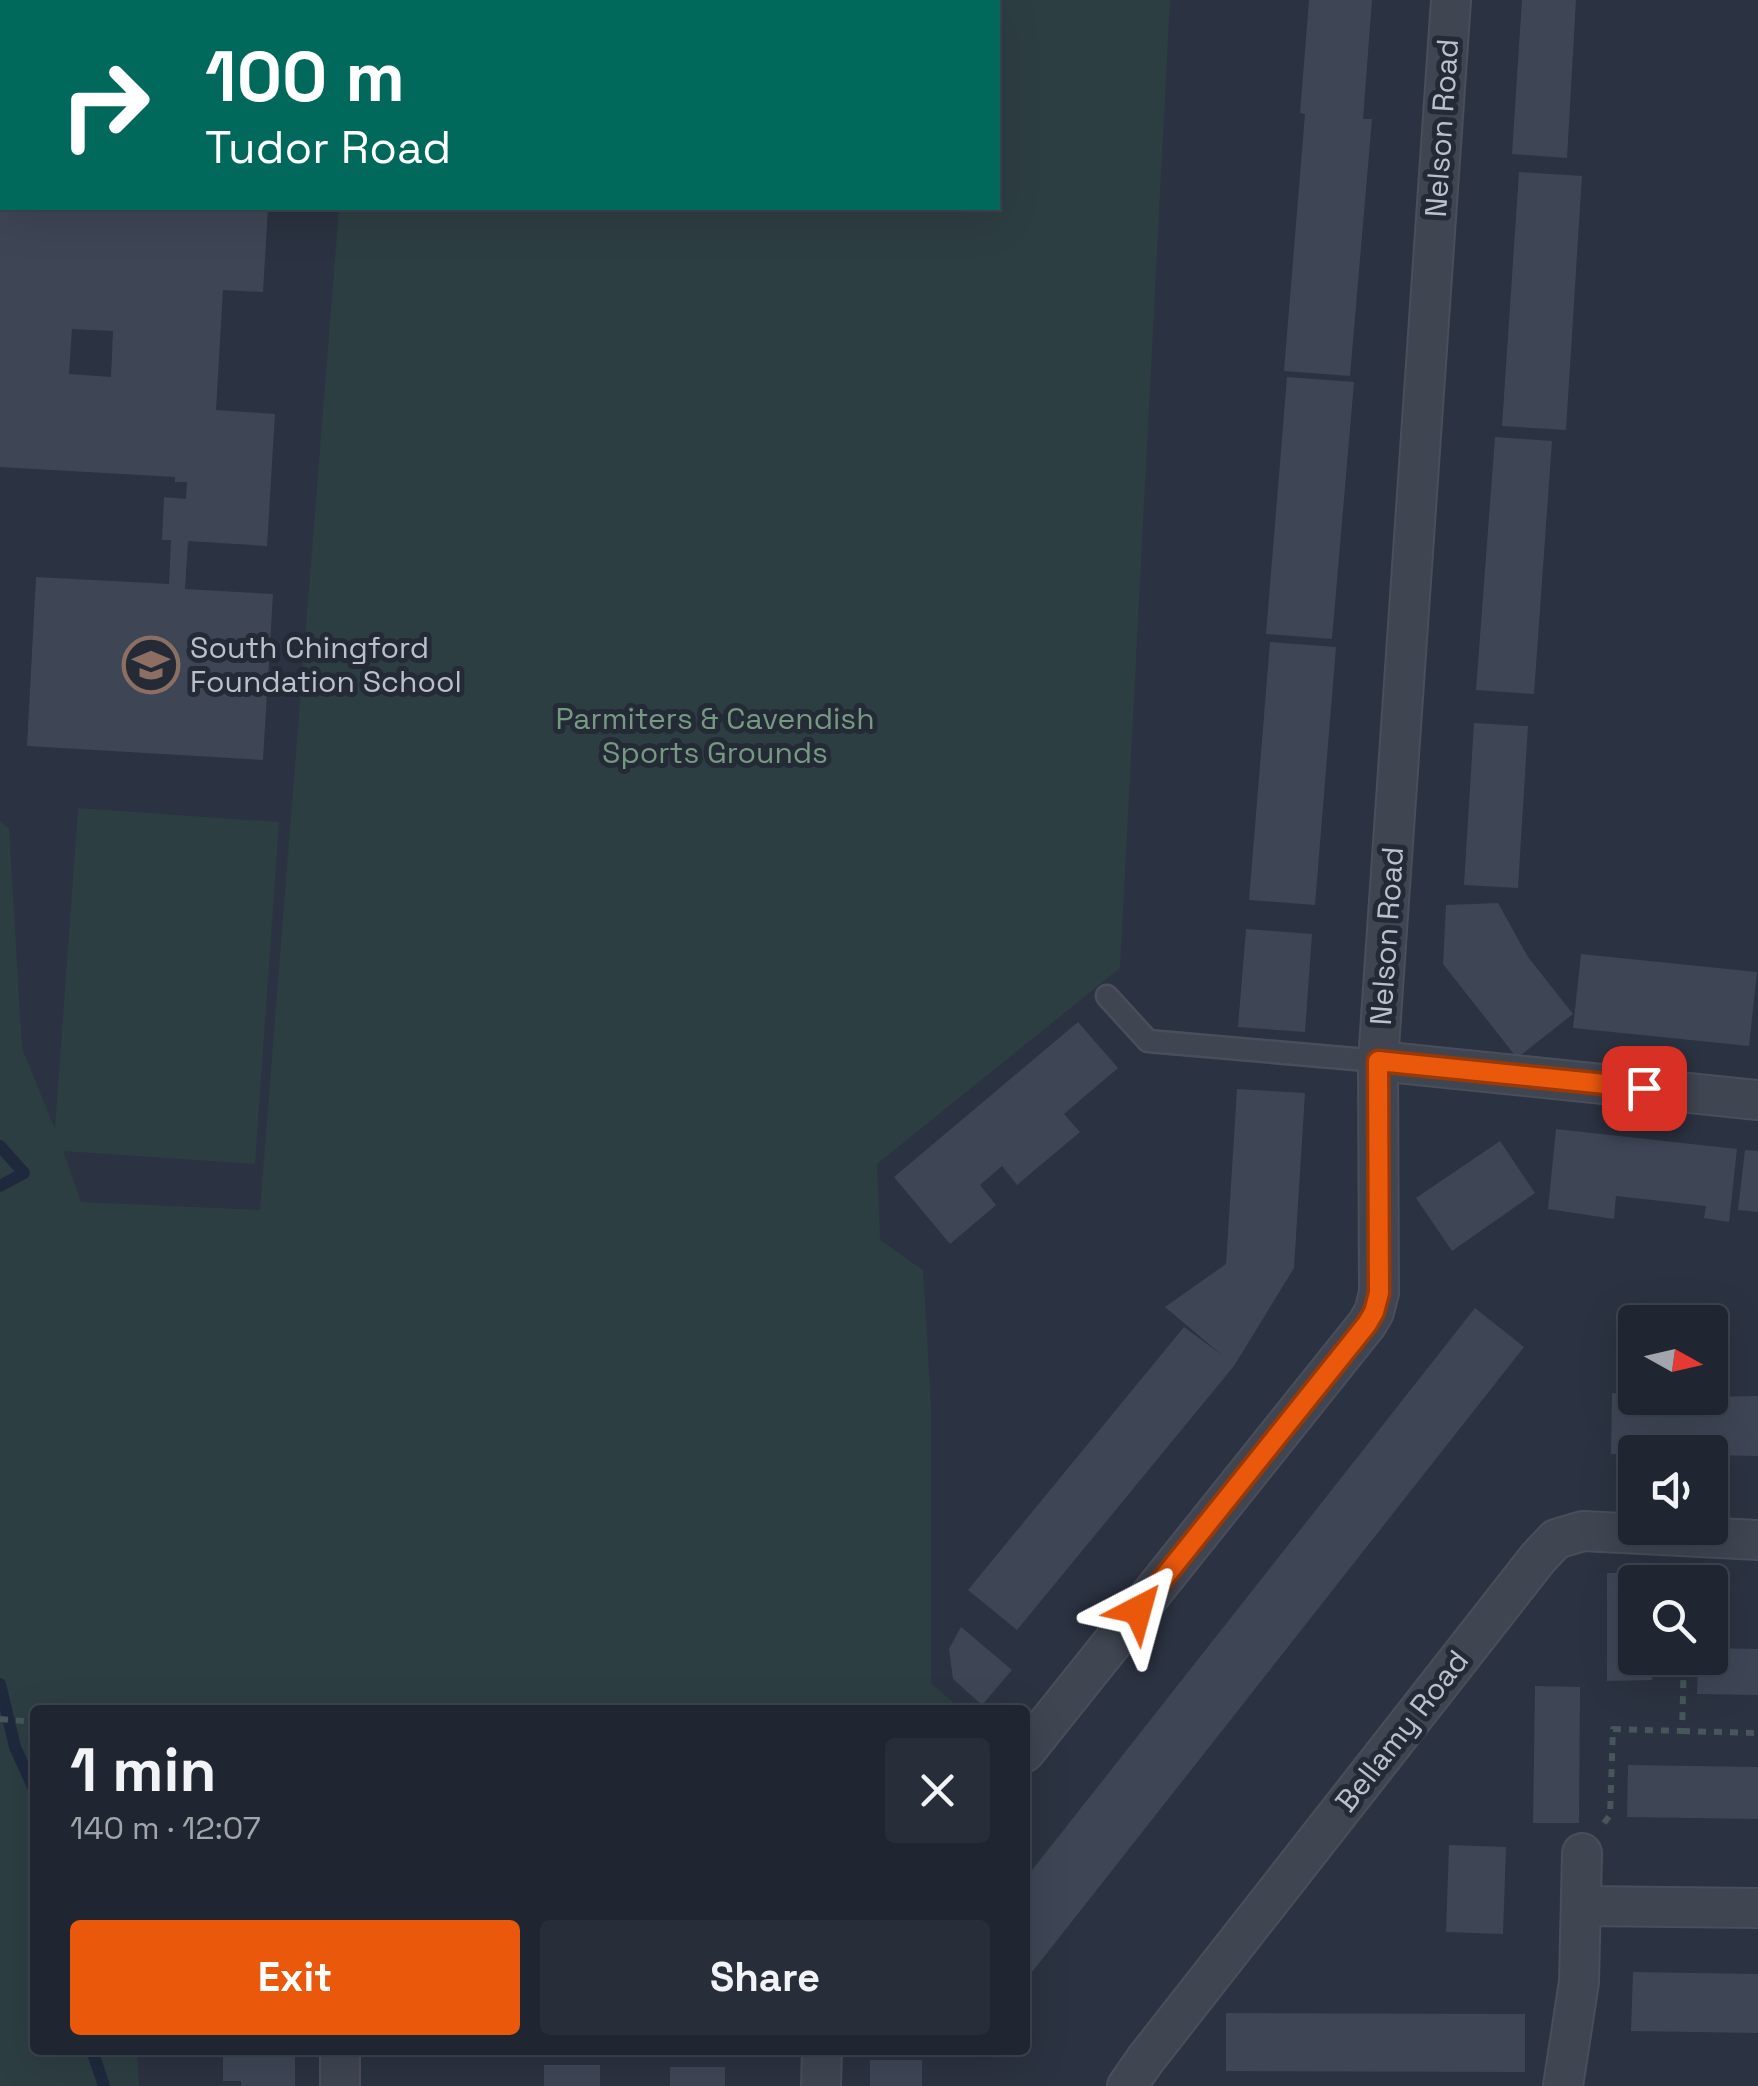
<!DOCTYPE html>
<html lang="en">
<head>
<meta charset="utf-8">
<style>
  :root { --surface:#202631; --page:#282e39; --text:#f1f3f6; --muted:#a2a5ab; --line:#3d434d; --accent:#ea580c }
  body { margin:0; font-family:"Space Grotesk",sans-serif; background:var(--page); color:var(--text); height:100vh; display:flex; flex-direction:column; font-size:38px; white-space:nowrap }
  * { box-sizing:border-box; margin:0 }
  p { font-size:32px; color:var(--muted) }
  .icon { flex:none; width:55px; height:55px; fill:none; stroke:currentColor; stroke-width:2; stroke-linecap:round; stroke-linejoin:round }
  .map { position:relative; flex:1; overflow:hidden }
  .sheet { position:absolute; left:30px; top:1705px; width:1000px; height:350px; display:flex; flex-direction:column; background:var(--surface); border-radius:10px; box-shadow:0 10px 40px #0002,0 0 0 2px var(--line) }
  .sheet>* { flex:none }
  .top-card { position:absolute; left:0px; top:0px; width:1000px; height:210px; box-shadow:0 10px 40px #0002,0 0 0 2px var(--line); background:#00695c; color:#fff; overflow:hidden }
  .needle { width:65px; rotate:98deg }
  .fabs { position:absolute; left:1618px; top:1305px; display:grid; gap:20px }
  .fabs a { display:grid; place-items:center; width:110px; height:110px; border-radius:10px; background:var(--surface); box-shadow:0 10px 40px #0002,0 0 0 2px var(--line); font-size:50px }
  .pin { position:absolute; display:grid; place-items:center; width:85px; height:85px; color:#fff; margin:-42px; border-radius:20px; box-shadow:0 5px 15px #0006 }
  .me { position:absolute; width:110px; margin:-55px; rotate:39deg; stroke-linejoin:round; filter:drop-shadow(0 0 8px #0008) }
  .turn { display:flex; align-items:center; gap:35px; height:210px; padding:0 40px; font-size:45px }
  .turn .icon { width:130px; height:130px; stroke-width:2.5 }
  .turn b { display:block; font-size:70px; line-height:85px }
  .round { display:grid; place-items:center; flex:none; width:105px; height:105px; border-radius:10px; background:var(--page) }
  .summary { display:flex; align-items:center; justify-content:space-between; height:170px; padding:0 40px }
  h1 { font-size:60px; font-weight:800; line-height:75px }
  .cta { display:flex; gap:20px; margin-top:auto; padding:20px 40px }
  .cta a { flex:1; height:115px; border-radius:10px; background:var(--accent); color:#fff; font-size:40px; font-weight:800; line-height:115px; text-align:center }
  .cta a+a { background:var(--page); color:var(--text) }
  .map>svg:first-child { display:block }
  .green { fill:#2d3e42 }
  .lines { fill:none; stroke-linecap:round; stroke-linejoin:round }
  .stream { stroke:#1f293e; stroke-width:12 }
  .building { fill:#3e4656; fill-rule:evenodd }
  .service-casing { stroke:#494e5a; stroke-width:25 }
  .minor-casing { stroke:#494e5a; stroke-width:42 }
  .path { stroke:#46565a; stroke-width:6; stroke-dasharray:8 8; stroke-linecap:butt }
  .service { stroke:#3f4551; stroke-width:20 }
  .minor { stroke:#3f4551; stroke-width:38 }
  .route-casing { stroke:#983908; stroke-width:25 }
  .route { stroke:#ea580c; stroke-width:18 }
  .labels { text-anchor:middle; stroke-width:10; stroke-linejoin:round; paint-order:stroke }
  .street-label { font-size:30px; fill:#bcc0cb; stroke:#242a36 }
  .poi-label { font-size:30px; fill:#bcc0cb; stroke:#242a36; text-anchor:start }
  .park-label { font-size:30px; fill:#769981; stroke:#242a36 }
</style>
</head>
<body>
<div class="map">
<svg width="1758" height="2086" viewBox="0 0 1758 2086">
  <rect width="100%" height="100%" fill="#2b3241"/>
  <path class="green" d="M355 0H1170L1120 968 877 1164 880 1240 923 1270 931 1407V1683L962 1710H35V2050H137L139 2086H0V821L9 829 22 1048 55 1129 78 808 279 822 255 1164 63 1151 81 1202 260 1210 339 208H998V2H355Z"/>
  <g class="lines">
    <g class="stream">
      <path d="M0 1146 24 1173 0 1186"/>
      <path d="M0 1684 15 1747 35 1791"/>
      <path d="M92 2050 104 2086"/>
    </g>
  </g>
  <g class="building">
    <path d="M1309 0H1372L1363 119H1372L1350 376 1284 371 1305 114 1300 113Z"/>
    <path d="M1522 0H1576L1567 158 1512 154Z"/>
    <path d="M1519 172 1582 176 1566 430 1502 426Z"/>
    <path d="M0 208H268L263 292 223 290 216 410 275 414 267 546 188 541 185 589 273 594 263 760 27 746 36 577 169 584 171 540H162L164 497 186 499 187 482H175V477L0 467ZM72 329 113 331 111 377 69 374Z"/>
    <path d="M1287 377 1354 382 1332 639 1266 634Z"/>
    <path d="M1495 437 1552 441 1534 694 1476 690Z"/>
    <path d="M1270 642 1336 647 1315 905 1249 900Z"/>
    <path d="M1474 723 1528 726 1518 888 1464 885Z"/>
    <path d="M1498 903 1528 957 1573 1014 1517 1058 1443 964 1446 905Z"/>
    <path d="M1246 929 1312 934 1305 1032 1238 1027Z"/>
    <path d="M1581 954 1757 972 1749 1046 1573 1028Z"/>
    <path d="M1078 1022 1118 1068 1064 1114 1080 1132 1017 1185 1002 1166 980 1185 996 1205 950 1244 894 1177Z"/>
    <path d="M1237 1089 1305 1093 1294 1268 1234 1366 1017 1630 968 1590 1184 1327 1223 1356 1165 1307 1226 1264Z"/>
    <path d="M1556 1129 1737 1149 1729 1222 1704 1218 1706 1206 1616 1196 1614 1219 1548 1209Z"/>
    <path d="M1500 1141 1535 1193 1452 1251 1416 1198Z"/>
    <path d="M1745 1150 1758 1151V1212L1738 1210Z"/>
    <path d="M1475 1308 1524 1347 1025 1981V1879Z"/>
    <path d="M1612 1393 1635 1394V1398L1758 1396V1456L1710 1455V1452L1611 1454Z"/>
    <path d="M1607 1573H1651V1582H1635V1658H1652V1680L1607 1681Z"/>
    <path d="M961 1627 1012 1670 982 1705 953 1679 949 1649Z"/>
    <path d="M1710 1648 1758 1649V1695L1697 1694 1698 1658H1710Z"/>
    <path d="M1535 1686 1580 1687 1579 1823H1533Z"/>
    <path d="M1628 1765 1758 1767V1819L1627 1817Z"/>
    <path d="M1449 1845 1506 1847 1503 1934 1446 1932Z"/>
    <path d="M1633 1972 1758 1974V2033L1631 2031Z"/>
    <path d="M1226 2013 1525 2014V2072L1226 2071Z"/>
    <path d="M223 2050H295V2086H241V2081H223Z"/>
    <rect x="870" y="2060" width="52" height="26"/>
    <rect x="544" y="2065" width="56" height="21"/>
    <rect x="670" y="2067" width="55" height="19"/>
  </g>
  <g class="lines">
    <g class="service-casing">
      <path id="service" d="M1107 996 1148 1041 1378 1061"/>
    </g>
    <g class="minor-casing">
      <g id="minor">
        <path d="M0 18 2 20"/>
        <path d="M1378 1061 1758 1100"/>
        <path d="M1025 1752 1367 1324 1374 1312 1379 1293 1378 1061 1451 0"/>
        <path d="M1582 1906 1758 1908"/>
        <path d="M340 2086V2050"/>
        <path d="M821 2086 822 2050"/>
        <path d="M1127 2086 1145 2060 1538 1558 1556 1539 1583 1531 1758 1540"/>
        <path d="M1563 2086 1579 1982 1582 1853"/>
      </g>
    </g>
    <g class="path">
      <path d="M0 1719 35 1722"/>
      <path d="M1682 1731 1758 1733"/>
      <path d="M1604 1823 1610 1815 1613 1729 1682 1731 1684 1658"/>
    </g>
    <use href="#service" class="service"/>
    <use href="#minor" class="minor"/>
  </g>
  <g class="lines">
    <g class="route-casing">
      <path id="route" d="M1138 1610 1367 1324 1374 1312 1379 1293 1378 1061 1644 1088"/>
    </g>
    <use href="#route" class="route"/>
  </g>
  <defs>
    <g id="school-ring" transform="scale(2.875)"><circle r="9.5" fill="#242a36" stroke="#8d6e63" stroke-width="1.5"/><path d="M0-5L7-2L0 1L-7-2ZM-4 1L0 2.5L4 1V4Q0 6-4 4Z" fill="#8d6e63"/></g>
  </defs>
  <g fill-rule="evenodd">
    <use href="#school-ring" x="151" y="665"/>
  </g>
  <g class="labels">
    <g class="street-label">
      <text transform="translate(1442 128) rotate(-86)" y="10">Nelson Road</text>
      <text transform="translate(1387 936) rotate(-86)" y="10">Nelson Road</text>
      <text transform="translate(1402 1731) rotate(-52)" y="10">Bellamy Road</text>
    </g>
    <g class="poi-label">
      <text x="190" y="658">South Chingford<tspan x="190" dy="34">Foundation School</tspan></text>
    </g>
    <g class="park-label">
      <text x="715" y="729">Parmiters &amp; Cavendish<tspan x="715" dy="34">Sports Grounds</tspan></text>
    </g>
  </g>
</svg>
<div class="fabs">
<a><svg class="needle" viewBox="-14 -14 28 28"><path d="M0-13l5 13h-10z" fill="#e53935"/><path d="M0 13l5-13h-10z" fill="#a2a5ab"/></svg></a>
<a><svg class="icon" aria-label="sound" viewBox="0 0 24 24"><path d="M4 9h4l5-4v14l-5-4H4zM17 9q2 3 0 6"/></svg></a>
<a><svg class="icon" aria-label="search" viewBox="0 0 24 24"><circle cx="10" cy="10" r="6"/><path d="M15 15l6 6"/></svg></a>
</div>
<div class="pin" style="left:1644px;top:1088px;background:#d93025"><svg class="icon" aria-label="arrive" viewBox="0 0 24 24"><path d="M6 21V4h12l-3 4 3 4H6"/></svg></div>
<svg class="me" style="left:1138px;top:1610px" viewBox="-20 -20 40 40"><path d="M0-17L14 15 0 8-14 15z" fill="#ea580c" stroke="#fff" stroke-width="4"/></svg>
<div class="top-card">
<div class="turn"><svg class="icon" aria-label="right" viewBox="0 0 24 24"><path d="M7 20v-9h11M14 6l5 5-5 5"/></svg><div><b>100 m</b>Tudor Road</div></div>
</div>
<section class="sheet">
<div class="summary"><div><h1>1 min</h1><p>140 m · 12:07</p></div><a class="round"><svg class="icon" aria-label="close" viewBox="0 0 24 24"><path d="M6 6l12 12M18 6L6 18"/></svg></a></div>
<div class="cta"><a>Exit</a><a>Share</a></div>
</section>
</div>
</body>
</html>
